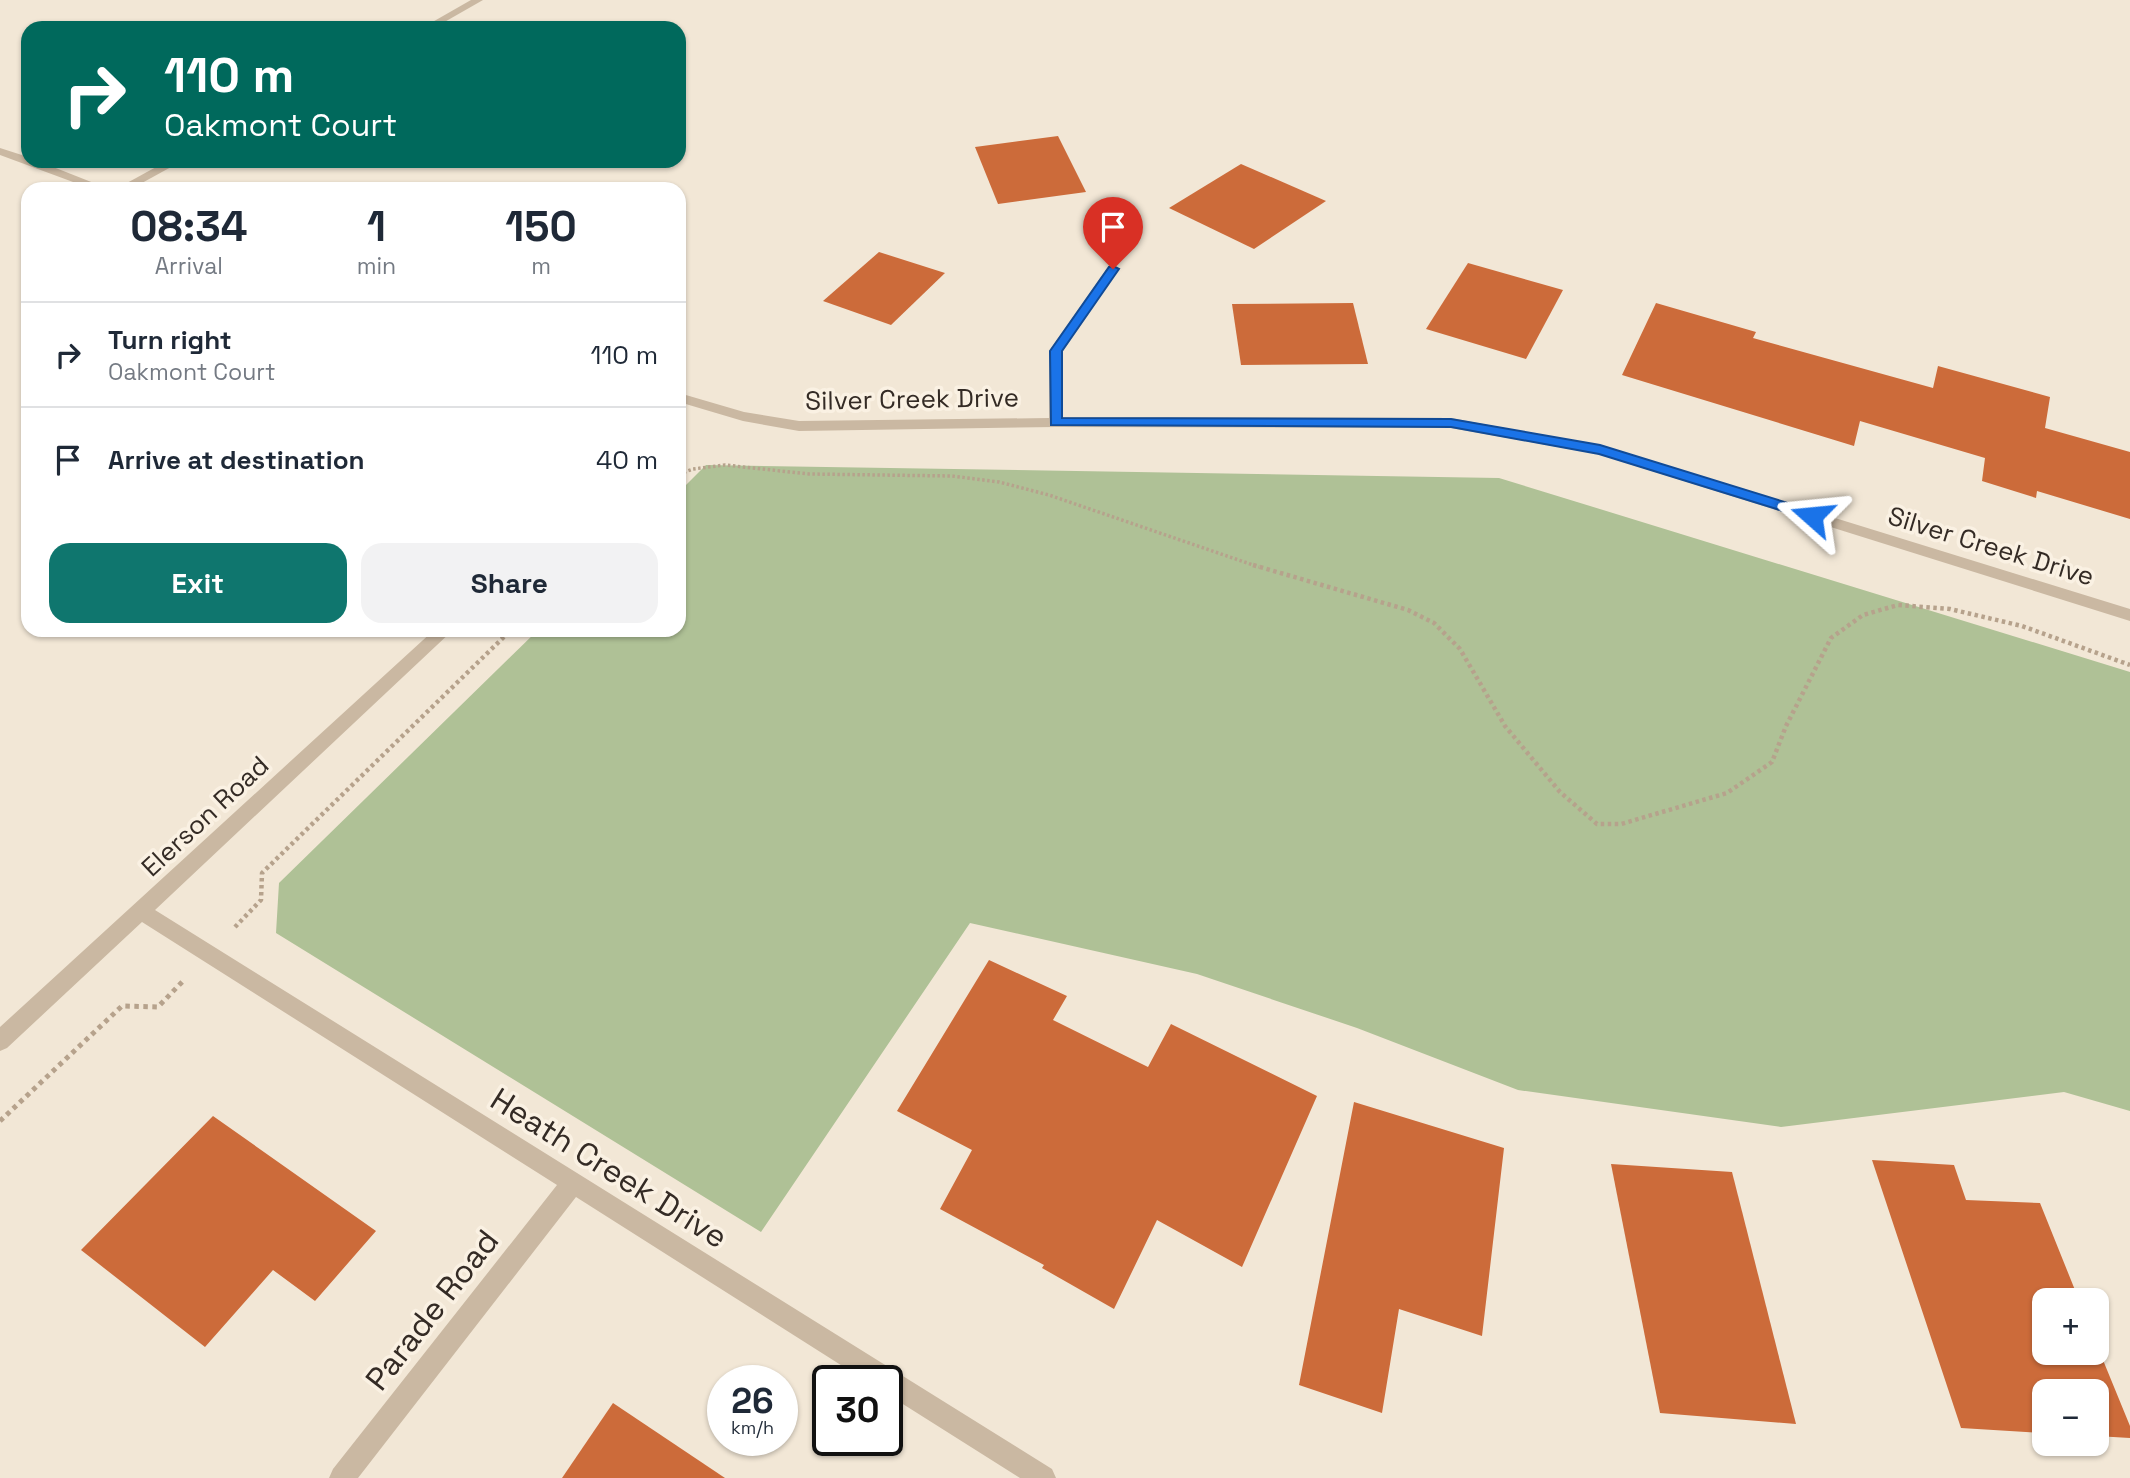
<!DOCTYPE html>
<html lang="en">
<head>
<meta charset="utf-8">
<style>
  :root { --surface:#fff; --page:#f2f2f3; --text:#1f2937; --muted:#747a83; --line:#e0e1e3; --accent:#0f766e }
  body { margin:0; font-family:"Space Grotesk",sans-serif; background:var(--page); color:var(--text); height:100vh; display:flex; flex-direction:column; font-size:26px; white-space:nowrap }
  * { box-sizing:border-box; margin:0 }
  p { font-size:23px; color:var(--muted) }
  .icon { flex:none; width:38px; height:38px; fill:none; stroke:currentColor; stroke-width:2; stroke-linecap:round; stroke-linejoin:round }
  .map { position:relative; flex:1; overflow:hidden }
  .panel { position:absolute; left:21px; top:182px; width:665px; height:455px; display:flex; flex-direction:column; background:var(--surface); border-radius:21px; box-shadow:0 2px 5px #0004 }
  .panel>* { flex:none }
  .guide { position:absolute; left:21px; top:21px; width:665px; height:147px; border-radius:21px; box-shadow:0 2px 5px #0004; background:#00695c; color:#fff; overflow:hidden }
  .fabs { position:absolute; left:2032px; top:1288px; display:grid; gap:14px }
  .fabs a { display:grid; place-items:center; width:77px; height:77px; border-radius:14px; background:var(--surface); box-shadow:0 2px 5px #0004; font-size:35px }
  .speed { position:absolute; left:707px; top:1365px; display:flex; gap:14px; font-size:35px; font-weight:700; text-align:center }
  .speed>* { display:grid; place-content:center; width:91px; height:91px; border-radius:50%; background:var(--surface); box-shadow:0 2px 5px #0004; line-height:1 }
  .speed small { font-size:18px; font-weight:400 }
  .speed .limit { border:4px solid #111; border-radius:10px; background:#fff; color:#111 }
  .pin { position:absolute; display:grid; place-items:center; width:60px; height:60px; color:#fff; margin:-72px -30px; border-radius:50% 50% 50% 0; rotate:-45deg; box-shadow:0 0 7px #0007 }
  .pin .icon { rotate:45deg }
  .me { position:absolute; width:77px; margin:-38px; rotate:288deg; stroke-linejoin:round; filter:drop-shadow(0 0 5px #0008) }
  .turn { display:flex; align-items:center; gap:24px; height:147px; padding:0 28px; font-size:32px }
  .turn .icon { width:91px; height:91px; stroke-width:2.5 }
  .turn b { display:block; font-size:49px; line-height:60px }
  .eta { display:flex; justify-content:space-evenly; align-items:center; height:119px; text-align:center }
  .eta b { font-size:42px; font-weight:800; line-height:49px }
  .button { display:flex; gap:14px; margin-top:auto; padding:14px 28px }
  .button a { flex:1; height:80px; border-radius:21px; background:var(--accent); color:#fff; font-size:28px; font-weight:800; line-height:80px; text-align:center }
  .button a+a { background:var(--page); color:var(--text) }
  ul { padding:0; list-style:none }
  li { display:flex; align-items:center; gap:21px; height:105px; padding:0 28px; border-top:2px solid var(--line) }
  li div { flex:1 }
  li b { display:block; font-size:26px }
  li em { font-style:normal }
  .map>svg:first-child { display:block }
  .green { fill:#afc196 }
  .building { fill:#cc6b3a }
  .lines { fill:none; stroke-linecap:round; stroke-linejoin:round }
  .path-far2 { stroke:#b6a28c; stroke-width:3.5; stroke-dasharray:2.5 2.5; stroke-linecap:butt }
  .path-far1 { stroke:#b6a28c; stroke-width:4.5; stroke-dasharray:3.5 3.5; stroke-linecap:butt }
  .path { stroke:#b6a28c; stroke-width:5; stroke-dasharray:4.5 4.5; stroke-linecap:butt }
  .street { fill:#cab8a2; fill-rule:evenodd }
  .route { fill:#1a73e8; stroke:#114b97; stroke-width:2 }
  .labels { text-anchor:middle; stroke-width:7; stroke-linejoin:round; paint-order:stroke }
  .street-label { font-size:26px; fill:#342b25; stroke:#faf1e3 }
  .near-street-label { font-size:32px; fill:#342b25; stroke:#faf1e3 }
</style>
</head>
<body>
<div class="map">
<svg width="2130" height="1478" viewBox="0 0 2130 1478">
  <rect width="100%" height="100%" fill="#f2e7d6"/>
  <path class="green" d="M706 465 1499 478 2130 672V1111L2064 1092 1781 1127 1518 1090 1357 1028 1197 974 970 923 761 1232 276 933 279 883 538 630H679V492Z"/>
  <g class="building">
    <path d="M1058 136 1086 192 998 204 975 147Z"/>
    <path d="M1241 164 1326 201 1254 249 1169 208Z"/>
    <path d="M879 252 945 273 891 325 823 301Z"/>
    <path d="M1468 263 1563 290 1526 359 1426 329Z"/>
    <path d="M1353 303 1368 364 1241 365 1232 304Z"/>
    <path d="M1656 303 1756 332 1753 338 1933 388 1938 366 2050 397 2045 428 2130 452V519L2037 491 2036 498 1982 481 1985 458 1860 421 1854 446 1622 375Z"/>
    <path d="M989 960 1067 996 1053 1020 1148 1067 1171 1024 1317 1096 1242 1267 1157 1220 1114 1309 1042 1268 1044 1265 940 1209 972 1150 897 1111Z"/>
    <path d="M1354 1102 1504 1148 1482 1336 1399 1309 1382 1413 1299 1385Z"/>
    <path d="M213 1116 376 1231 315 1301 273 1270 205 1347 81 1250Z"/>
    <path d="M1872 1160 1954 1165 1966 1200 2040 1203 2079 1300H2044V1353H2096V1343L2130 1426V1438L2096 1436V1391H2044V1433L1961 1428Z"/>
    <path d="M1611 1164 1732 1172 1796 1424 1660 1413Z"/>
    <path d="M613 1403 725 1478H562Z"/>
  </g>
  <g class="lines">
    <path class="path-far2" d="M679 474 693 469 725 465 809 474 952 476 999 482 1049 495 1259 567"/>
    <g class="path-far1">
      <path d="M1253 565 1408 610 1434 623 1460 649 1505 726 1560 792 1597 824H1621L1727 793 1772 762 1786 726 1831 638 1863 615 1898 605 1950 609 2022 626 2130 665"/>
      <path d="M235 927 261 900 262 873 511 630"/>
    </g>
    <path class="path" d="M0 1121 122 1006 158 1007 183 981"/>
    <g class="street">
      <path d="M471 0H483L434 28H422Z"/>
      <path d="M0 148 28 157V161H38L109 189H92L0 155Z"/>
      <path d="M167 161H182L131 189H116Z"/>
      <path d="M1113 265 1119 269 1063 351V417L1451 418 1605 447 2130 609V621L1598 454 1451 428 1056 427 799 431 743 421 679 402V393L744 412 799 421 1049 418V351L1109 266Z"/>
      <path d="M434 630H453L155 910 1052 1469 1056 1478H1020L887 1394V1381H866L576 1197 358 1478H329L333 1469 557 1185 142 922 7 1048 0 1051V1027Z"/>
    </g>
  </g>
  <path class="route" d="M1113 266 1119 269 1062 351V418L1451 419 1600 445 1817 512 1819 516 1812 520 1599 454 1451 427 1051 425 1050 351 1109 267Z"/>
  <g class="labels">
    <g class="street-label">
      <text transform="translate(912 399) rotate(-1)" y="9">Silver Creek Drive</text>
      <text transform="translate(1991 546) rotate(17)" y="9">Silver Creek Drive</text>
      <text transform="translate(205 816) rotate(-43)" y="9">Elerson Road</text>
    </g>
    <g class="near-street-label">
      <text transform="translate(609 1168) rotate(32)" y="11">Heath Creek Drive</text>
      <text transform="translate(432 1310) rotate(-52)" y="11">Parade Road</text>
    </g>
  </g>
</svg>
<div class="fabs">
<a>+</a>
<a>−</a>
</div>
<div class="speed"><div>26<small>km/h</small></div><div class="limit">30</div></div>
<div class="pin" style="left:1113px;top:269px;background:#d93025"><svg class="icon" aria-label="arrive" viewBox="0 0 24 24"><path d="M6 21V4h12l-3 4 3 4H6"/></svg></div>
<svg class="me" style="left:1812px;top:516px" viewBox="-20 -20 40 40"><path d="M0-17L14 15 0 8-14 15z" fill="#1a73e8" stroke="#fff" stroke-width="4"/></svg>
<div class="guide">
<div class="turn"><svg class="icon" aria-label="right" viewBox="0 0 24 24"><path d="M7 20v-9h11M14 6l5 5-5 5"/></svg><div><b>110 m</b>Oakmont Court</div></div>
</div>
<section class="panel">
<div class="eta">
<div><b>08:34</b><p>Arrival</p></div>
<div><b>1</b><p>min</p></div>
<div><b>150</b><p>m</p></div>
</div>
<ul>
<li><svg class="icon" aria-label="right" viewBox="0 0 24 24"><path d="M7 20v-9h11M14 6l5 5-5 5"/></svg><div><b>Turn right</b><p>Oakmont Court</p></div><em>110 m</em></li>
<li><svg class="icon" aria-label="arrive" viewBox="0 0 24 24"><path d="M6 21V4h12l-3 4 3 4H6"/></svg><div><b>Arrive at destination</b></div><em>40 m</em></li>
</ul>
<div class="button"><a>Exit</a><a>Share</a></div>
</section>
</div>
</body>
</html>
